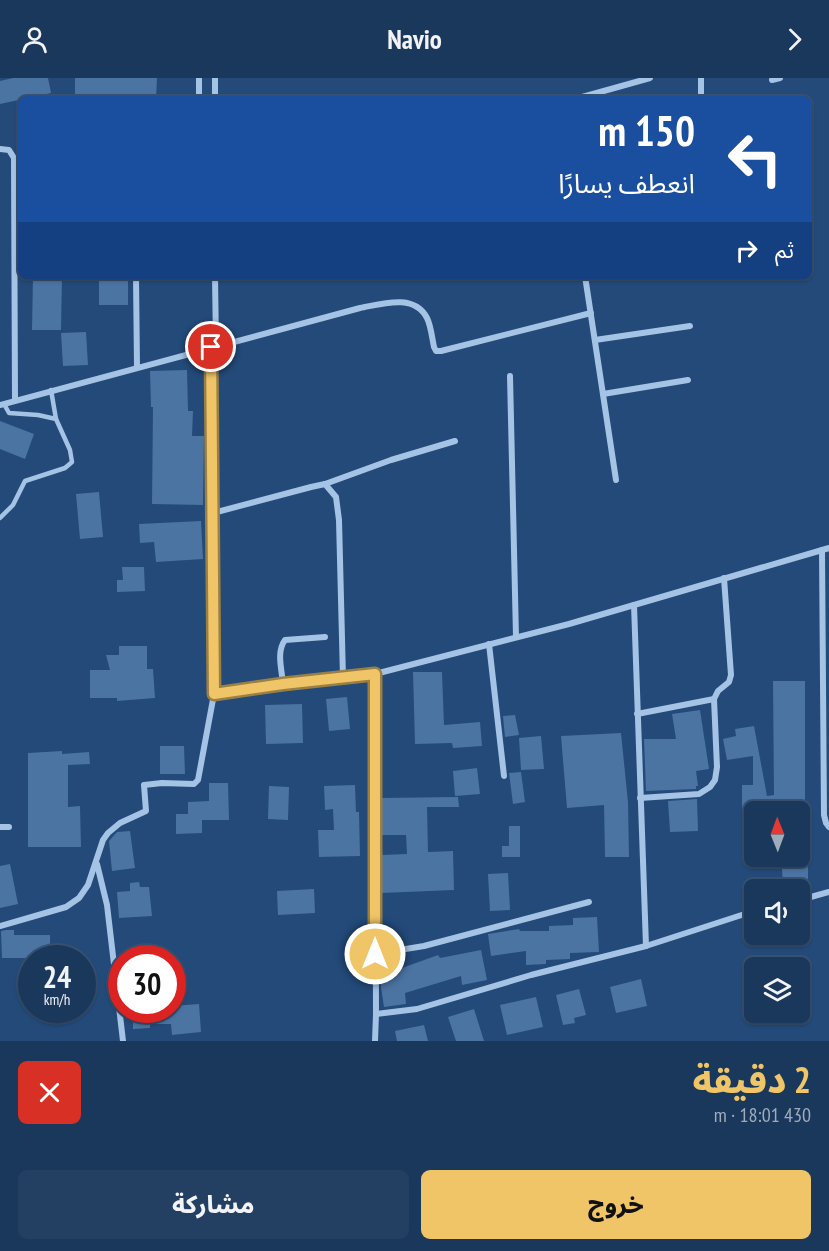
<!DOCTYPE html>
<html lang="ar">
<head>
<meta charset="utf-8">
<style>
  :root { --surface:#1a385b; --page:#233f61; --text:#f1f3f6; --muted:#9facbb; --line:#385271; --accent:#efc568 }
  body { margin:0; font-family:"PT Sans Narrow","Noto Sans Arabic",sans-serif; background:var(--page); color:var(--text); direction:rtl; height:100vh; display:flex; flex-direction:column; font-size:22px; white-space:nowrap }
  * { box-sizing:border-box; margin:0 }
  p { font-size:20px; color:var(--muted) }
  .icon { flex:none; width:33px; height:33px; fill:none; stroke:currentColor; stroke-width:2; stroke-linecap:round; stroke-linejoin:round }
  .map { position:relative; height:963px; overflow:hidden; direction:ltr }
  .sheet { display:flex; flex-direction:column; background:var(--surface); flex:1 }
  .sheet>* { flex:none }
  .banner { position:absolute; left:18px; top:18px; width:794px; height:183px; border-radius:9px; box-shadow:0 2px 4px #0004,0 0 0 2px var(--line); direction:rtl; background:#1a4fa0; color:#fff; overflow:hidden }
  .needle { width:39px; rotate:359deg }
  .fabs { position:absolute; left:744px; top:723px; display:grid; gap:12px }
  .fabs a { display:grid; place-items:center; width:66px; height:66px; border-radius:9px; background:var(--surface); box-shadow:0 2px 4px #0004,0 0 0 2px var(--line); font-size:30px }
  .speed { position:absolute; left:18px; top:867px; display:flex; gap:12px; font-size:30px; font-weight:700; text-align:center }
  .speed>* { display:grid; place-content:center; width:78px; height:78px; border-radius:50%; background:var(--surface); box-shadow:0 2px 4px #0004,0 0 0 2px var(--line); line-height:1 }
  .speed small { font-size:15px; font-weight:400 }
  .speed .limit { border:9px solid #d22; background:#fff; color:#111 }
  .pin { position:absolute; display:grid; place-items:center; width:51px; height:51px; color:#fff; margin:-26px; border:3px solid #fff; border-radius:50%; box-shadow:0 2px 6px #0007 }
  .me { position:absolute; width:66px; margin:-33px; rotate:0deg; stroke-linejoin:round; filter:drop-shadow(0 0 4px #0008) }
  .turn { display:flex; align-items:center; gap:21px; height:126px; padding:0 18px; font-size:27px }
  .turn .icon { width:78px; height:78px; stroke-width:2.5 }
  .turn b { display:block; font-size:42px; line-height:51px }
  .then { display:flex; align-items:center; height:57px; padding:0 18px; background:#0003; gap:12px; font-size:22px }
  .round { display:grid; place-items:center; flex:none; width:63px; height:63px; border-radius:9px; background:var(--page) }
  .summary { display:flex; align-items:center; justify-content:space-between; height:102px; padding:0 18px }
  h1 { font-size:36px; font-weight:800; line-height:45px; color:var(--accent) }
  .cta { display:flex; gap:12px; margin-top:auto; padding:12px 18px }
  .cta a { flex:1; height:69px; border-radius:9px; background:var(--accent); color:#111; font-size:24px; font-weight:800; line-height:69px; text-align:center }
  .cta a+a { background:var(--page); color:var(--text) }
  header { display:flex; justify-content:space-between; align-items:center; height:78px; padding:0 18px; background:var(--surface); font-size:27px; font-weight:800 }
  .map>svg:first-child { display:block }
  .building { fill:#4b74a2 }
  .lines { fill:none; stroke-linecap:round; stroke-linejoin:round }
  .service { stroke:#a5c3e4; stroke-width:4.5 }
  .minor { stroke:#a5c3e4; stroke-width:6 }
  .route-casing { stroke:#9b8044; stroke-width:15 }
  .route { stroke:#efc568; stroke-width:10 }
</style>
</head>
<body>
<header><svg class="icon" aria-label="forward" viewBox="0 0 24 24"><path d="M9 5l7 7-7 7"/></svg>Navio<svg class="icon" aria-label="person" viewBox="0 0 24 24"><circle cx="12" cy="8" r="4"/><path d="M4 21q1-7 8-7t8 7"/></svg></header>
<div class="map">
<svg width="829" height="963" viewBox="0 0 829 963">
  <rect width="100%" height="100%" fill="#234a79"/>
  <g class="building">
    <path d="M13 0H48L51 15 0 26V3Z"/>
    <path d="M75 0H157L156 21H75Z"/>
    <path d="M33 198H62L61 252H32Z"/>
    <rect x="99" y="198" width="29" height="29"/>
    <path d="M86 254 88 287 63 288 61 255Z"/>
    <path d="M187 292 188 333H193L192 358H204L203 427 152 426 153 329H151L150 293Z"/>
    <path d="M0 343 34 356 25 381 0 371Z"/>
    <path d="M99 414 103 459 80 461 76 416Z"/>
    <path d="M201 443 203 481 156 484 154 464 140 465 139 446Z"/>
    <path d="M122 489H144L145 513 117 514V502H123Z"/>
    <path d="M119 568H147V591H153L155 620 117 623V620H90V592H110L106 577H119Z"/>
    <path d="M413 594H442L444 647 480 644 482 668 453 670 452 665 415 666Z"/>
    <path d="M773 603H805V734L742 733V707H753V678L727 682 723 661 736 658 735 651 754 648 767 718 774 717Z"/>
    <path d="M347 619 350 651 329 653 326 621Z"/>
    <path d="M302 626 303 665 266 666 265 627Z"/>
    <path d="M700 632 709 691 696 693 698 708H696V711L646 713 644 661H676L672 636Z"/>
    <path d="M515 637 519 657 505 659 503 638Z"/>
    <path d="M621 655 628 724 629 779H605L604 727 567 730 561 658Z"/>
    <path d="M541 658 544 691 521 692 519 660Z"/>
    <path d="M160 668H184L185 696H160Z"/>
    <path d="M62 673V676L89 674 90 686 68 687V729L80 728 81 769H28V675Z"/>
    <path d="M477 690 480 716 455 718 453 693Z"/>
    <path d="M521 694 525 724 513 726 509 695Z"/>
    <path d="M209 705H228L229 742H202V755L176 756V736H188V724L209 723Z"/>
    <path d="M355 707 356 734H359L360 778 319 779 318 752H334L333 731 325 732 324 708Z"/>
    <path d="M269 708 289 709 288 742 268 741Z"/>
    <path d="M458 719 459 729H427L428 774 453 773 454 812 381 815V777L407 776 406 757H381V720Z"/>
    <path d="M697 721 698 753 670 754 668 723Z"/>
    <path d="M509 748H520V779H502V768H509Z"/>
    <path d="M130 753 135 790 112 793 109 763 117 754Z"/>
    <path d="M808 779V807H783L782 791H787V780Z"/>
    <path d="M10 786 18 826 0 830V788Z"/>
    <path d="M508 795 510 832 490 833 488 796Z"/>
    <path d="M139 804 140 809H149L152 838 119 840 117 814 130 813V805Z"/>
    <path d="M314 811 315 835 278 837 277 813Z"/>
    <path d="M597 839 599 874 570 875V881L546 882V886L526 887V873L491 878 488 856 519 851 520 853H549V848L573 847V840Z"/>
    <path d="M6 852H14V857H50V880H2L1 853Z"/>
    <path d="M164 870V880H125V873Z"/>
    <path d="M481 872 487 902 462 907 461 898 405 915 406 926 384 929 381 909V884L401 882 402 890 438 877 440 880Z"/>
    <path d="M641 901 647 928 616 935 610 909Z"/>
    <path d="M579 911 586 937 574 940 575 945 563 947 556 917Z"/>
    <path d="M536 919 543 949 507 957 500 927Z"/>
    <path d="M199 926 201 954 172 957 171 946H150V950L133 951V932H172V928Z"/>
    <path d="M474 931 484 963H456L448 939Z"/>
    <path d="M424 947 428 963H397L395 953Z"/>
  </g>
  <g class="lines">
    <g class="service">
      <path d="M51 312 56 341"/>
      <path d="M0 440 13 427 25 403 65 390 72 384 70 372 56 341 38 337 9 335 4 326"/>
    </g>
    <g class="minor">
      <path d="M199 0V21"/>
      <path d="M215 0V21"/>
      <path d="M701 0V21"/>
      <path d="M772 2 780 0"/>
      <path d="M575 21 650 0"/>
      <path d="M0 71 9 72 14 80 15 322"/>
      <path d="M136 198 137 289"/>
      <path d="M215 198 216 268"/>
      <path d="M585 198 616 402"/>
      <path d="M595 262 690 248"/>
      <path d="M211 269 214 616"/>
      <path d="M510 298 516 559"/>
      <path d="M603 316 688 302"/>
      <path d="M0 327 360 230C382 226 414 215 427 240 431 248 432 260 434 269L436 273H441L591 235"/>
      <path d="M325 406 391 382 455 363"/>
      <path d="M213 435 311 409 325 406 336 419 339 442 343 600"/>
      <path d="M822 472 824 737 826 745 829 749"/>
      <path d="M634 527 646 868"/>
      <path d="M489 566 504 698"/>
      <path d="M375 596 376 936 375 963"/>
      <path d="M283 606C282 592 276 574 285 562L325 559"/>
      <path d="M637 636 714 621"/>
      <path d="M640 720 699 716 710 709 715 702 717 689 714 621 718 613 729 604 731 597 724 500"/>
      <path d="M0 749H9"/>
      <path d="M97 786 107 827 123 963"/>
      <path d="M800 822 829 814"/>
      <path d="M0 848 66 829 79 820 88 807 103 762 108 755 120 745 146 733 144 707 162 705 194 706 198 702 214 616 283 606 375 596 569 546 829 470"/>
      <path d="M375 876 424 868 589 824"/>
      <path d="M376 936 417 931 531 897 646 868 754 833"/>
    </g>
  </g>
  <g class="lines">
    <g class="route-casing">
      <path id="route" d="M211 269 214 616 283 606 375 596V876"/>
    </g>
    <use href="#route" class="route"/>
  </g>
</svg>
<div class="fabs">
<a><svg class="needle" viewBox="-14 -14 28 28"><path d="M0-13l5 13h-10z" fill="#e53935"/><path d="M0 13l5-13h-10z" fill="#9facbb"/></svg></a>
<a><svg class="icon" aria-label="sound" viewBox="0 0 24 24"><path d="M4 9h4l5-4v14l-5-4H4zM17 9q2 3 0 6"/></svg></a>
<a><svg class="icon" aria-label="layers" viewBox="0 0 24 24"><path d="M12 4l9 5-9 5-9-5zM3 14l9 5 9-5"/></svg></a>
</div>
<div class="speed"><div>24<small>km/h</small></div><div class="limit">30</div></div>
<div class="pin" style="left:211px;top:269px;background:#d93025"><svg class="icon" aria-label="arrive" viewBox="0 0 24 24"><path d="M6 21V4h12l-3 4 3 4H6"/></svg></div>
<svg class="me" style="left:375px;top:876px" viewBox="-20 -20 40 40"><circle r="17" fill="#efc568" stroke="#fff" stroke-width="3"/><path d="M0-11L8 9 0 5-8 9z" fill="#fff"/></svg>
<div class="banner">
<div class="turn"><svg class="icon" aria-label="left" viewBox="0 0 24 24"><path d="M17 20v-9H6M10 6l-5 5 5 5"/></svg><div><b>150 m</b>انعطف يسارًا</div></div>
<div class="then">ثم<svg class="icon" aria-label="right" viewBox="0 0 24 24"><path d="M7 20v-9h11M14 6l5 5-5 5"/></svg></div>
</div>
</div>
<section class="sheet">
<div class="summary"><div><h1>2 دقيقة</h1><p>430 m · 18:01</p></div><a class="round" style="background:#d93025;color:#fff"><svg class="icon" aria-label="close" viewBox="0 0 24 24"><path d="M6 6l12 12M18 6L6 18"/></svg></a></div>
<div class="cta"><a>خروج</a><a>مشاركة</a></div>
</section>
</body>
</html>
